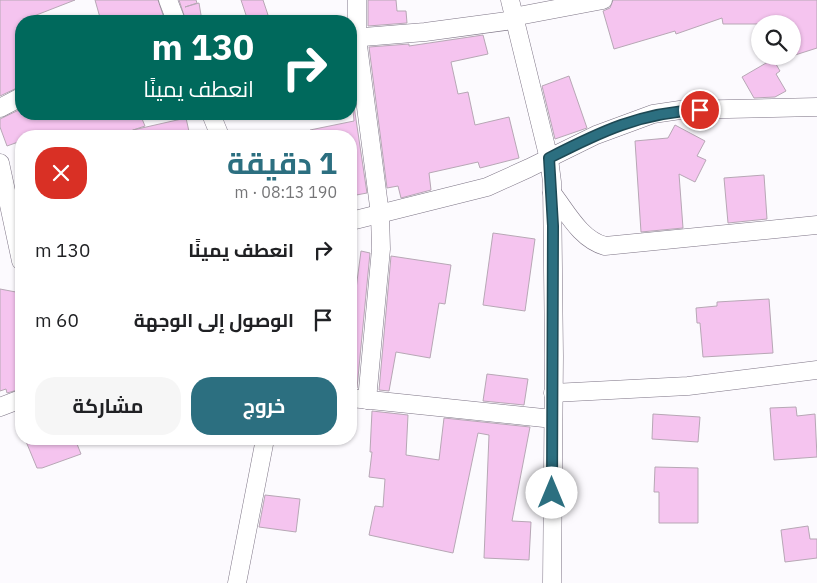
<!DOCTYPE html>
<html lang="ar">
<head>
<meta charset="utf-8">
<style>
  :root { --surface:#fff; --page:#f6f6f6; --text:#202124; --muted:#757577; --accent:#2c6f80 }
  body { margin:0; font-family:"IBM Plex Sans",Cairo,sans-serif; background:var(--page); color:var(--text); direction:rtl; height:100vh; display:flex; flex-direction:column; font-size:19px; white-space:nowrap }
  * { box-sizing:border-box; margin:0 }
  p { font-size:16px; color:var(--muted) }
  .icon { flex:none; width:28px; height:28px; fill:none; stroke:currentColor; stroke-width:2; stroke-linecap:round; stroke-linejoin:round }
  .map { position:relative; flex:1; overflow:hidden; direction:ltr }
  .sheet { position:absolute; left:15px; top:130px; width:342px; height:315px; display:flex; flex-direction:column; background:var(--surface); border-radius:20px; box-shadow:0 1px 4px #0004; direction:rtl }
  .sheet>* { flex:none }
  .guide { position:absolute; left:15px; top:15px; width:342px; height:105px; border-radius:20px; box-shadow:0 1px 4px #0004; direction:rtl; background:#00695c; color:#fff; overflow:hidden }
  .fabs { position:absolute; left:751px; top:15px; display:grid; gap:10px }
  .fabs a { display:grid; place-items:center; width:50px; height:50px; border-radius:50%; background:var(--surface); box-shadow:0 1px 4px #0004; font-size:25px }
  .pin { position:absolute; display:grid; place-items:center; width:42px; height:42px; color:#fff; margin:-21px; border:2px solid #fff; border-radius:50%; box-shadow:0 1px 5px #0007 }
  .me { position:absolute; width:55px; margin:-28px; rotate:0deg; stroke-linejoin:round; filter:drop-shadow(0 0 4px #0008) }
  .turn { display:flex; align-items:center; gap:18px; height:105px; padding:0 20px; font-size:22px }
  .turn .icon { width:65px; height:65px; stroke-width:2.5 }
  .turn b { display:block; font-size:35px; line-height:42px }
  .round { display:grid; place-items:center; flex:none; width:52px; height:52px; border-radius:20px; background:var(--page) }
  .headline { display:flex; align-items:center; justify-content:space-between; height:85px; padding:0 20px }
  h1 { font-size:30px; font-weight:700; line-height:38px; color:var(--accent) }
  .button { display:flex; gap:10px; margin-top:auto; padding:10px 20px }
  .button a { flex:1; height:58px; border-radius:20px; background:var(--accent); color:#fff; font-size:20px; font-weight:700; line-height:58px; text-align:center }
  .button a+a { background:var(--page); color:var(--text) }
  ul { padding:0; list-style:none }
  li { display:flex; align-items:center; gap:15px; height:70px; padding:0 20px }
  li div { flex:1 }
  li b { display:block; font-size:19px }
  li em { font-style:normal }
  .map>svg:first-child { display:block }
  .building { fill:#f5c4ef; stroke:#b7a7b5 }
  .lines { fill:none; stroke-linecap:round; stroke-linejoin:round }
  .street-casing { stroke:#7d7485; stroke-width:19 }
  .street { stroke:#fff; stroke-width:18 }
  .route-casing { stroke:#1d4853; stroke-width:12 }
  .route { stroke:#2c6f80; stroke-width:9 }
</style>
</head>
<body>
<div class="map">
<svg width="817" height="583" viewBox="0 0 817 583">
  <rect width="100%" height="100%" fill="#fcfafe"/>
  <g class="building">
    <path d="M0 0H75L21 21V86L0 96Z"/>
    <path d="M95 0H158L165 21H149V18L138 21H101Z"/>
    <path d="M179 0H196L197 3 185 7 199 3 202 21H186Z"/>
    <path d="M241 0H263L268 15 248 21Z"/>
    <path d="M368 0H396L397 11H406L407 23 368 26Z"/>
    <path d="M613 0H817V48L792 56V24H723L722 18 676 34 675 31 614 49 603 11 610 8Z"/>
    <path d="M483 35 488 54 451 62 458 94 468 92 475 125 509 117 519 158 480 168 478 162 429 173 431 190 401 198 398 186 387 188 369 47 409 44V46Z"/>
    <path d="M773 59 780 71 776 74 786 91 775 97 754 98 742 77Z"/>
    <path d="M569 76 587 128 555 139 542 86Z"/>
    <path d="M351 86 367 193 351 196V136H311L310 130 354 121Z"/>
    <path d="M21 109V114H140L145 126 133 130 186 118 190 136H133V130L115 136H21V141L7 146 0 127V119Z"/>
    <path d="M675 125 705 141 697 156 706 160 695 182 679 174 683 228 641 232 635 141 668 138Z"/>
    <path d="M764 175 767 219 728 223 724 178Z"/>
    <path d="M493 233 535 239 525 311 483 305Z"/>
    <path d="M361 251 370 253 357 388H351V327Z"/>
    <path d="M391 256 451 265 445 304 439 303 430 358 396 352 389 391 379 390Z"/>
    <path d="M0 289 21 293V389L7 393 6 389 0 391Z"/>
    <path d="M769 299 773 353 703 357 700 323H697L696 308 717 306V302Z"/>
    <path d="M487 374 528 379 524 405 483 401Z"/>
    <path d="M796 407 797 416 815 414 817 457 774 460 770 408Z"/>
    <path d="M372 411 408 415 406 455 439 460 444 418 530 427 512 521 531 522 529 560 484 558 489 435 478 433 453 553 369 535 375 506 383 507 385 479 369 477 372 452H370Z"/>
    <path d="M653 414 700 417 698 442 652 439Z"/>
    <path d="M25 439H75L81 454 42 468H37Z"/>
    <path d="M655 467 698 468V523H659V492H654Z"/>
    <path d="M265 495 300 499 296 532 259 527Z"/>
    <path d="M808 526 810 539H817V558L785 562 781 530Z"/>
  </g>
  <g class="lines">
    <g class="street-casing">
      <g id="street">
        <path d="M168 0 176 21"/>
        <path d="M357 0V38L380 214 381 249 367 400"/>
        <path d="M510 0 549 159 552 182 554 356 552 583"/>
        <path d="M513 17 603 0"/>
        <path d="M351 38 425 32 514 20"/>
        <path d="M0 108 21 97"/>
        <path d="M211 114 220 136"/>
        <path d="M0 163 21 261"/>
        <path d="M552 193C567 212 580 239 605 246L817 225"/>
        <path d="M351 221 487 187 529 168 596 135 653 114 680 110 817 107"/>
        <path d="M553 393 688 386 817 370"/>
        <path d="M351 398 553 419"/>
        <path d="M0 407 21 399"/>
        <path d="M237 583 265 439"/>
      </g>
    </g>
    <use href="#street" class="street"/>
  </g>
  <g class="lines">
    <g class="route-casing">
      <path id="route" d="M552 493 553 226 549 158C600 132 641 112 700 110"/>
    </g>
    <use href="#route" class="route"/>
  </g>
</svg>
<div class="fabs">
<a><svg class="icon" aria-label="search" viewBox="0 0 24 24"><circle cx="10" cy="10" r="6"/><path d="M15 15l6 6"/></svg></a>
</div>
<div class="pin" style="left:700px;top:110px;background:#d93025"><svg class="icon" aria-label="arrive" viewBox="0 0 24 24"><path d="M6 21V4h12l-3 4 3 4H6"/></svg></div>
<svg class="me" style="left:552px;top:493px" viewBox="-20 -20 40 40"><circle r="19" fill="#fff"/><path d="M0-13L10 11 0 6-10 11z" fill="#2c6f80"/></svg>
<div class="guide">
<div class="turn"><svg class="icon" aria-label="right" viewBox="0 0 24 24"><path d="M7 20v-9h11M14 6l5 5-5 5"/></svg><div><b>130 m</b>انعطف يمينًا</div></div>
</div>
<section class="sheet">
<div class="headline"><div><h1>1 دقيقة</h1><p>190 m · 08:13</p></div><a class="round" style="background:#d93025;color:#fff"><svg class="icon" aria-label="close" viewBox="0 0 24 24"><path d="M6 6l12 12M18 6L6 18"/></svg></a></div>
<ul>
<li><svg class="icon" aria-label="right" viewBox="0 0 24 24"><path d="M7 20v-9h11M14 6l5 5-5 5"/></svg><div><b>انعطف يمينًا</b></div><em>130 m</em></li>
<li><svg class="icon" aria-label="arrive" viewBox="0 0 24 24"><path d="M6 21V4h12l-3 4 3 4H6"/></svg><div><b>الوصول إلى الوجهة</b></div><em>60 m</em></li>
</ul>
<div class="button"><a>خروج</a><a>مشاركة</a></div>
</section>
</div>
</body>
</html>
